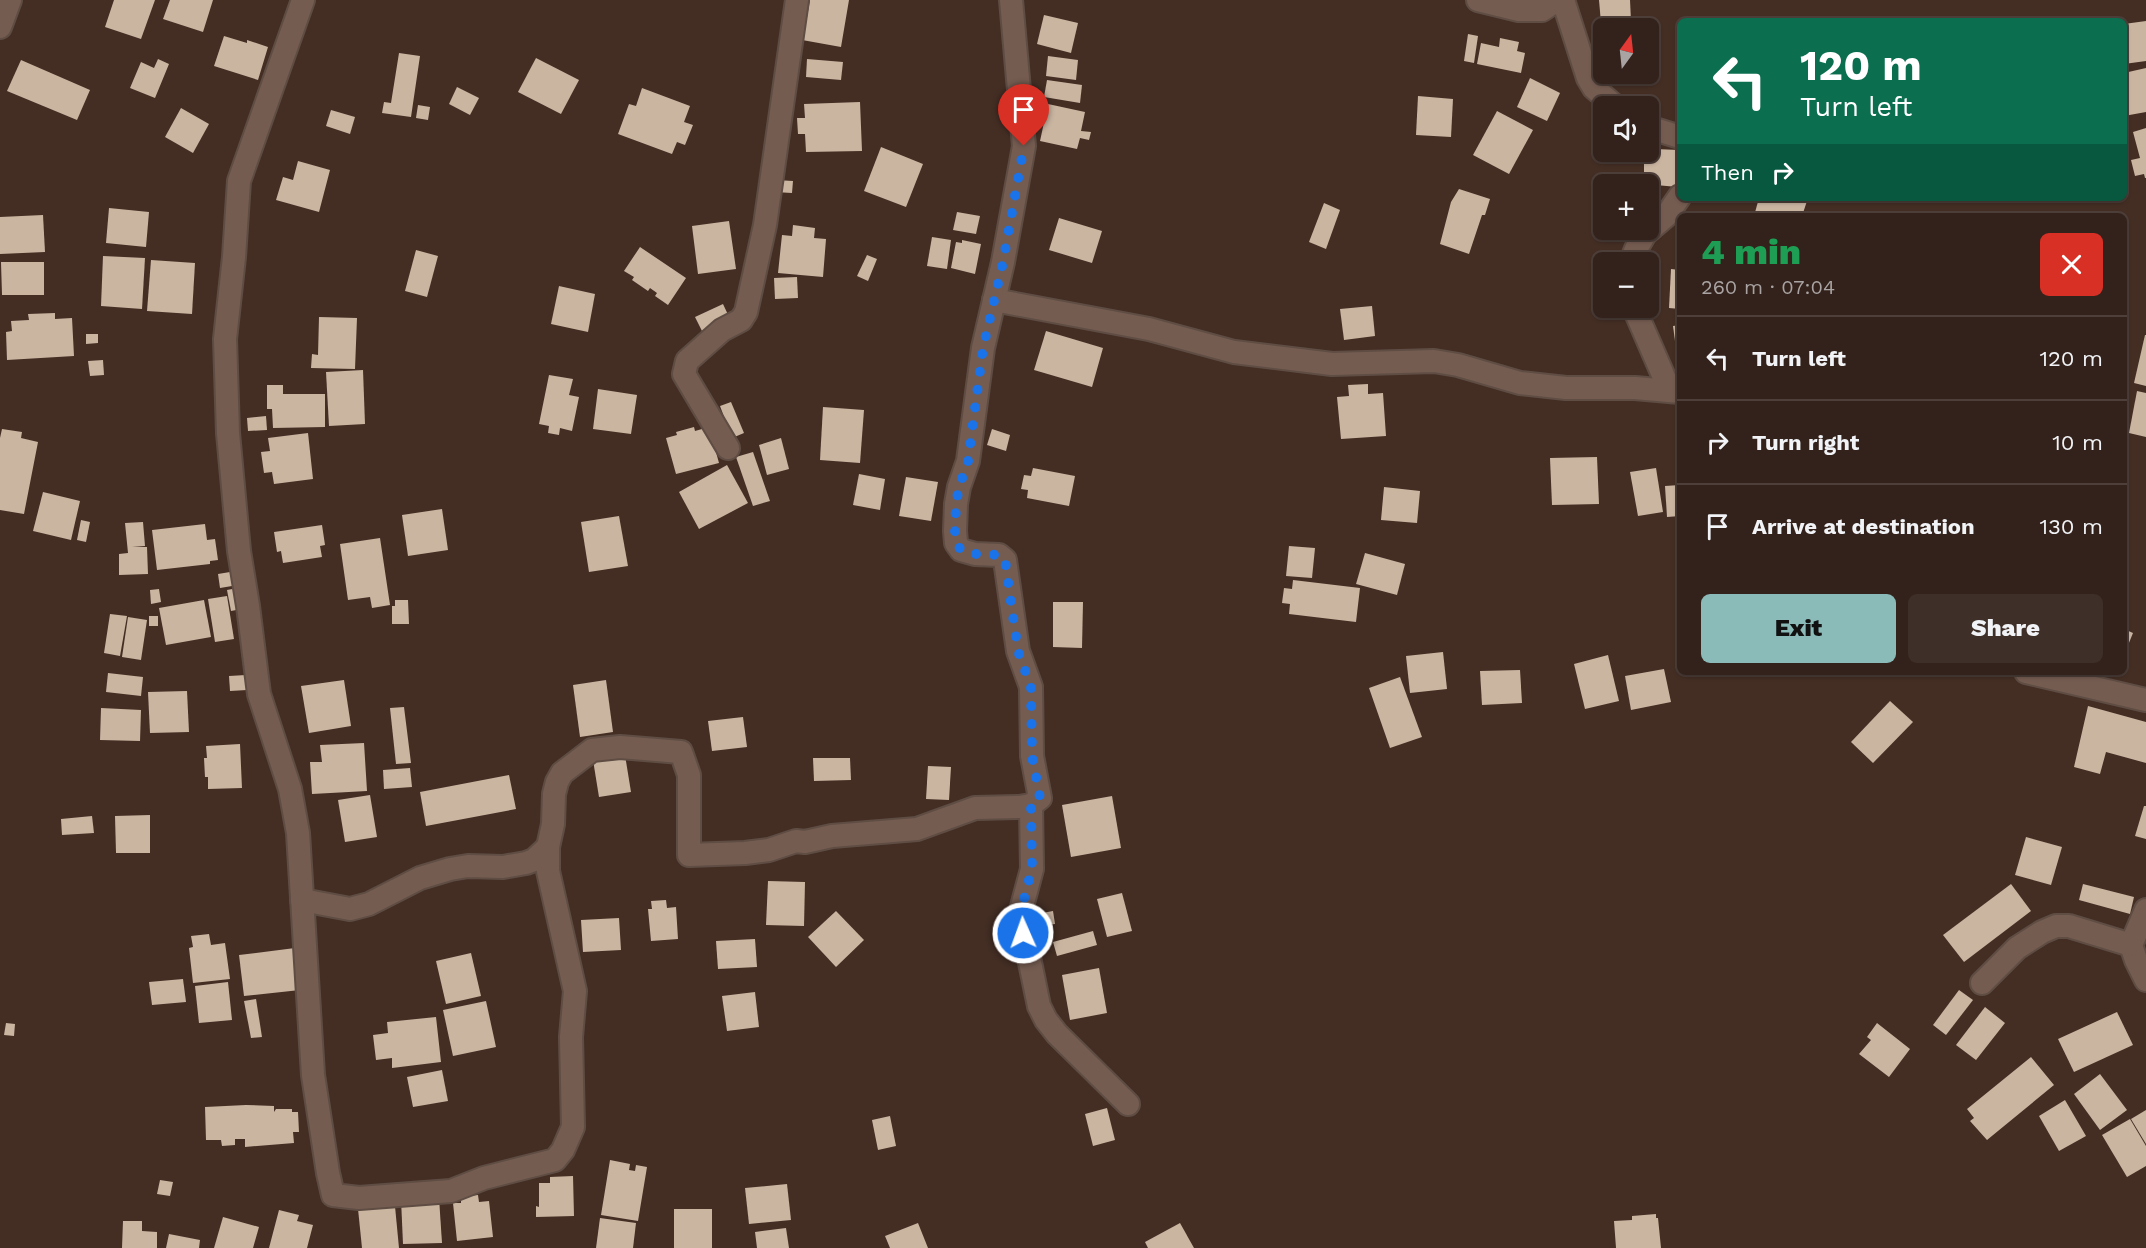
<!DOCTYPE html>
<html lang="en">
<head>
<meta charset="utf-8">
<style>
  :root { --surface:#33221b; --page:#3e2f28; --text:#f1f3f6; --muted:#a9a4a3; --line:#4e3f3a; --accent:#8bbbb9 }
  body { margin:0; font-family:"Work Sans",sans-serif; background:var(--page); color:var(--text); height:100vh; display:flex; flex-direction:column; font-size:22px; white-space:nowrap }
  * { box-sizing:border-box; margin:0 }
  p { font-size:20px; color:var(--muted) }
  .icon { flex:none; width:33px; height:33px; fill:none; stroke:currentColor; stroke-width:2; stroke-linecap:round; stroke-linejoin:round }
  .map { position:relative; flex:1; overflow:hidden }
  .side { position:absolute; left:1677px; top:213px; width:450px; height:462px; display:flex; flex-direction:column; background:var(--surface); border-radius:9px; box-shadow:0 2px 4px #0004,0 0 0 2px var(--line) }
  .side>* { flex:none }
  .guide { position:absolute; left:1677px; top:18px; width:450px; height:183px; border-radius:9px; box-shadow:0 2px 4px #0004,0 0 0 2px var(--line); background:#0b6e4f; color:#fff; overflow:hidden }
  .needle { width:39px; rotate:15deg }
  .controls { position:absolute; left:1593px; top:18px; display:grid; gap:12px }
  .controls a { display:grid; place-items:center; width:66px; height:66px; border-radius:9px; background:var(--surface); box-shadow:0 2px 4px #0004,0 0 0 2px var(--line); font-size:30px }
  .pin { position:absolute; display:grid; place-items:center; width:51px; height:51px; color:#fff; margin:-62px -26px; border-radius:50% 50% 50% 0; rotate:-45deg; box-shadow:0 0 6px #0007 }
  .pin .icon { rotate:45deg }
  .me { position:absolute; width:66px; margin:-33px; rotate:358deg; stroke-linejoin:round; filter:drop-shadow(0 0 4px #0008) }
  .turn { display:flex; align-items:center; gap:21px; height:126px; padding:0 24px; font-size:27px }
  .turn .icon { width:78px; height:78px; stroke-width:2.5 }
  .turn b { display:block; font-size:42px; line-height:51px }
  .then { display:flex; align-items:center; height:57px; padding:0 24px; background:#0003; gap:12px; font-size:22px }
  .round { display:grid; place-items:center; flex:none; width:63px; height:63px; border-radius:9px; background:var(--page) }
  .summary { display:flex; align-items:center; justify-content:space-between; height:102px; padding:0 24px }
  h1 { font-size:36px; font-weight:800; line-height:45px; color:#1e9e55 }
  .action { display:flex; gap:12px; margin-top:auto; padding:12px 24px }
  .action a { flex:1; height:69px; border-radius:9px; background:var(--accent); color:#111; font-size:24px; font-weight:800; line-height:69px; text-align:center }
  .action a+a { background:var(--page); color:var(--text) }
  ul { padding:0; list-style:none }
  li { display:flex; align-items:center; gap:18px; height:84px; padding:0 24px; border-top:2px solid var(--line) }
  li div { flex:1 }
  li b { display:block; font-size:22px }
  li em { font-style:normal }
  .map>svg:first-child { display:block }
  .building { fill:#cab5a1 }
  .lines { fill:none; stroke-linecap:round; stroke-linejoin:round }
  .street-casing { stroke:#5f4d44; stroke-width:26 }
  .street { stroke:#755c51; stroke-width:22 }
  .route { stroke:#1a73e8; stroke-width:10; stroke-dasharray:0 18 }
</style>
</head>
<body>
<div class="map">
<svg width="2146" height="1248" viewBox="0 0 2146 1248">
  <rect width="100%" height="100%" fill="#442e24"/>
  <g class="building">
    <path d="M114 0H155L141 39 105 27Z"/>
    <path d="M170 0H213L203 32 163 19Z"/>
    <path d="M810 0H849L841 47 791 38 806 23Z"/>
    <path d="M1599 0H1630L1631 21 1601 23Z"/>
    <path d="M1044 15 1078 23 1071 53 1037 44Z"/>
    <path d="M2146 21V61L2124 64V24Z"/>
    <path d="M1468 34 1478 36 1474 63 1464 61Z"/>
    <path d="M224 36 247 43V40L268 47 258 80 214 66Z"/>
    <path d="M1500 38 1519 42 1517 51 1525 53 1521 73 1477 64 1481 43 1499 47Z"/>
    <path d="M399 53 420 56 411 117 382 113 384 102 391 103Z"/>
    <path d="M1048 56 1078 60 1076 80 1046 76Z"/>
    <path d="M536 58 579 80 561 114 518 92Z"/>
    <path d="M158 59 169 64 155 98 130 88 141 62 154 68Z"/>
    <path d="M807 59 843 62 841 80 806 77Z"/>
    <path d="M21 60 90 90 77 120 7 91Z"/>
    <path d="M2146 68V112L2124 116V73Z"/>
    <path d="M1619 74H1645V77L1619 79Z"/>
    <path d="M1530 78 1560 93 1547 121 1517 107Z"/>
    <path d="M1047 80 1082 85 1080 103 1044 97Z"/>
    <path d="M457 87 479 98 470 115 449 104Z"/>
    <path d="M642 88 690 106 684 122 693 125 685 145 677 142 672 154 618 134 629 104 636 106Z"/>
    <path d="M1418 96 1453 99 1451 137 1416 135Z"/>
    <path d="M860 102 862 151 806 152 805 134H798L797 118H805L804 104Z"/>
    <path d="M1048 104 1085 112 1081 131 1091 132 1089 140 1080 138 1077 149 1040 141Z"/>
    <path d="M418 105 430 107 428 120 416 118Z"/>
    <path d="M181 108 209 124 193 153 165 137Z"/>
    <path d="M331 110 355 117 350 134 326 126Z"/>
    <path d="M1497 111 1533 130 1509 174 1473 155Z"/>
    <path d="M2146 128V178H2145L2144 174 2135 176 2131 160 2140 158 2133 132Z"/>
    <path d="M1648 143H1655V149L1679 150 1678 187 1644 184V152H1648Z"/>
    <path d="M881 147 923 164 906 207 864 191Z"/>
    <path d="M298 161 330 170 319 212 276 200 283 177 293 180Z"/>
    <path d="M776 180 793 181 792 193 775 192Z"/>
    <path d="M1459 189 1490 199 1485 215H1482L1469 254 1440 244 1451 202Z"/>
    <path d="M1759 198H1808L1802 216H1754Z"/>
    <path d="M1324 203 1340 210 1326 249 1309 242Z"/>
    <path d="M109 208 149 212 146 247 106 243Z"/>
    <path d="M957 212 980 216 976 234 953 230Z"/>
    <path d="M43 215 45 252 0 254V217Z"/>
    <path d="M1059 218 1102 231 1092 263 1049 250Z"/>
    <path d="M729 221 736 269 698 274 692 226Z"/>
    <path d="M793 225 815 228 814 238 826 239 823 277 778 273 782 235 792 236Z"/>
    <path d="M932 237 951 240 947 269 927 266Z"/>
    <path d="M962 240 981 244 975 274 951 268 956 242 962 243Z"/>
    <path d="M640 247 686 278 668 305 655 296 657 293 650 288 648 291 632 280 634 277 624 271Z"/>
    <path d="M416 250 438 256 427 297 405 291Z"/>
    <path d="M867 255 877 259 868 281 857 276Z"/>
    <path d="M103 256 145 258 142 309 101 306Z"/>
    <path d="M151 260 195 263 192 314 147 311Z"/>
    <path d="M1 262H44V295H2Z"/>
    <path d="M1671 269 1680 270V309L1669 308Z"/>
    <path d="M797 277 798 298 775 299 774 278Z"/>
    <path d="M2124 281H2127L2129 315H2124Z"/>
    <path d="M559 286 595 294 588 332 551 324Z"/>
    <path d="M723 304 730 319 703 333 695 317Z"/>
    <path d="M1372 306 1375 336 1344 340 1340 309Z"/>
    <path d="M55 313V319L72 318 74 356 7 360 6 332 12 331 11 321 29 320 28 314Z"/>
    <path d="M319 317 357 318 355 369 311 368 312 354 318 355Z"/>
    <path d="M1680 325V341H1675L1673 326Z"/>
    <path d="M1046 331 1103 348 1092 387 1034 370Z"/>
    <path d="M86 334H98V343L86 344Z"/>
    <path d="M2145 335H2146V386L2134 383Z"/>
    <path d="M103 360 104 375 90 376 88 361Z"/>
    <path d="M363 370 365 424 329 426 326 372Z"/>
    <path d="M549 375 573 379 569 395 579 397 572 431 560 428 559 435 548 433 549 426 539 424Z"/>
    <path d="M1368 384V394L1383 393 1386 436 1341 439 1337 397 1349 396 1348 385Z"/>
    <path d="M267 385H283V394H325V427L273 428 272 409H267Z"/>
    <path d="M598 389 637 395 631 434 593 429Z"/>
    <path d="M2137 391 2146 393V437L2129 433Z"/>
    <path d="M731 402 744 433 732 438 720 406Z"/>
    <path d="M823 407 864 410 860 463 820 460Z"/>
    <path d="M266 416 267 430 248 431 247 418Z"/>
    <path d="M694 427 695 431 709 427 719 463 676 474 666 438 677 435 676 432Z"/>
    <path d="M2 429 22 432 21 438 38 442 24 514 0 510V438Z"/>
    <path d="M992 429 1010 435 1006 451 987 445Z"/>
    <path d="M308 433 313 479 274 484 272 472 264 473 261 452 270 451 268 438Z"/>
    <path d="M781 438 789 469 767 475 759 445Z"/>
    <path d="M753 452 770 501 753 506 736 457Z"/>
    <path d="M1597 457 1599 504 1552 505 1550 458Z"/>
    <path d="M727 465 748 503 699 529 679 492Z"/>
    <path d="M1033 468 1075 476 1069 506 1027 498 1028 490 1021 489 1024 475 1031 476Z"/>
    <path d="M1656 468 1663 512 1638 516 1630 472Z"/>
    <path d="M859 474 885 479 880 510 853 505Z"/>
    <path d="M906 477 938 482 931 521 899 516Z"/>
    <path d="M1680 485V516L1667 517 1665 486Z"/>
    <path d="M1384 487 1420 491 1417 523 1381 520Z"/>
    <path d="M43 492 80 501 71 540 33 531Z"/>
    <path d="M442 509 448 550 408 556 402 515Z"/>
    <path d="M619 516 628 566 589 572 581 522Z"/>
    <path d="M81 520 90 522 86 542 77 540Z"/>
    <path d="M143 522 145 546 132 547H147L148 574 119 575V554L128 553 125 523Z"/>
    <path d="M205 524 207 540 215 539 218 560 210 561V564L157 570 152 530Z"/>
    <path d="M322 525 325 545 320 546 322 557 283 563 281 551 277 552 274 532Z"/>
    <path d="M380 538 390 605 372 608 370 597 348 600 340 544Z"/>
    <path d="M1289 546 1315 548 1312 578 1286 576Z"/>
    <path d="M1365 553 1405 564 1397 595 1356 584Z"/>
    <path d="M236 571 238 585 220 588 218 574Z"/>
    <path d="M1293 580 1360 588 1356 622 1289 614 1290 604 1282 603 1284 588 1292 589Z"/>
    <path d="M243 587 247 608 231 611 227 590Z"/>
    <path d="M159 589 161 602 151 604 150 590Z"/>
    <path d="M227 596 234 639 215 642 208 599Z"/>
    <path d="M204 600 211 637 166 645 159 608Z"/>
    <path d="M395 600H408L409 624H392V606H395Z"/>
    <path d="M1053 602H1083L1082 648 1053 647Z"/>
    <path d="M110 614 127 616 120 656 104 653Z"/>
    <rect x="149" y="616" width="9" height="10"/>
    <path d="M128 617 147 620 141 660 122 657Z"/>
    <path d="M2124 629 2133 633 2124 655Z"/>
    <path d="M1443 652 1447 689 1410 693 1406 656Z"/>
    <path d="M1608 655 1619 701 1585 709 1574 664Z"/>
    <path d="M1664 669 1671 702 1631 710 1625 676Z"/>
    <path d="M1520 670 1522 703 1482 705 1480 671Z"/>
    <path d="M108 673 143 677 141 696 106 692Z"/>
    <path d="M246 675 247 690 230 691 229 676Z"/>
    <path d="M1400 677 1422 737 1390 748 1369 688Z"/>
    <path d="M344 680 351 726 309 733 301 686Z"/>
    <path d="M606 680 613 732 580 737 573 685Z"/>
    <path d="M187 691 189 732 150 733 148 692Z"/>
    <path d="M1890 701 1913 722 1873 763 1851 742Z"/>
    <path d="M2088 706 2146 722V763L2106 752 2100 774 2074 767Z"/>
    <path d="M404 707 411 763 396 764 390 708Z"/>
    <path d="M101 708 141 710 140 741 100 740Z"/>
    <path d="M743 717 747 747 712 751 708 721Z"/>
    <path d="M364 743 367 791 312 794 310 762H322L320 745Z"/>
    <path d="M240 744 242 788 208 789V777H205L204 758H207L206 746Z"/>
    <path d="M625 755 631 792 599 797 593 760Z"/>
    <path d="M813 758H850L851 780 814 781Z"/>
    <path d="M928 766 951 767 949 800 926 799Z"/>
    <path d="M410 768 412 787 384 789 383 770Z"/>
    <path d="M509 775 516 809 426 826 420 792Z"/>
    <path d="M370 795 377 837 345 842 338 800Z"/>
    <path d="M1112 796 1121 848 1071 857 1062 805Z"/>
    <path d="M2144 806H2146V839L2135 836Z"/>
    <path d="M150 815V853H116L115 816Z"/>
    <path d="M92 816 94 833 62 835 61 819Z"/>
    <path d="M2026 837 2062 847 2051 885 2015 875Z"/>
    <path d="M768 881 805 882 804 926 766 925Z"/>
    <path d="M2011 884 2031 911 1964 962 1943 935Z"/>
    <path d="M2083 884 2134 897 2130 914 2079 900Z"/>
    <path d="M1122 893 1132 931 1107 937 1097 899Z"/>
    <path d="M666 900 667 908 676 907 678 939 651 941 648 909H652L651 901Z"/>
    <path d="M836 911 864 940 836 967 808 937Z"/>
    <path d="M1053 911 1055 924 1038 926 1037 914Z"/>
    <path d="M619 918 621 950 583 952 581 920Z"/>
    <path d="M1093 931 1097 945 1057 956 1053 942Z"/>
    <path d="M209 934 211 945 225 943 230 979 193 983 189 948 193 947 191 936Z"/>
    <path d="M755 939 757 967 718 969 716 941Z"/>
    <path d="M295 948 300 990 244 996 239 955Z"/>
    <path d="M471 953 481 996 446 1004 436 961Z"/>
    <path d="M1099 968 1107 1013 1070 1020 1062 975Z"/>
    <path d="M183 979 186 1002 152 1005 149 982Z"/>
    <path d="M228 982 232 1020 199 1023 195 986Z"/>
    <path d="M1959 990 1973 1000 1946 1035 1933 1025Z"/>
    <path d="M755 992 759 1027 727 1031 722 996Z"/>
    <path d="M256 999 262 1037 251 1038 244 1001Z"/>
    <path d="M486 1001 496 1047 453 1056 443 1010Z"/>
    <path d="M1985 1007 2005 1023 1976 1060 1956 1045Z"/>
    <path d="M2117 1012 2133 1045 2074 1072 2058 1039Z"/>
    <path d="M436 1017 441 1062 392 1068V1058L376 1060 373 1035 388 1033 387 1022Z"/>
    <path d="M6 1023 15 1024 14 1036 4 1035Z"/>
    <path d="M1877 1023 1910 1049 1889 1077 1859 1054 1871 1040 1867 1037Z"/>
    <path d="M2031 1057 2054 1085 1987 1140 1970 1121 1974 1118 1967 1109Z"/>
    <path d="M442 1070 448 1101 413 1107 407 1077Z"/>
    <path d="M2100 1074 2127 1110 2100 1130 2074 1094Z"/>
    <path d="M2065 1100 2086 1136 2059 1151 2039 1116Z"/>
    <path d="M246 1105 274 1106V1112L276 1109H292V1112H298L299 1132H293L294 1143 245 1147V1139H235V1145L222 1146 221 1140H206L205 1107Z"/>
    <path d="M1107 1108 1115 1140 1093 1146 1085 1114Z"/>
    <path d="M2146 1110V1144L2131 1119Z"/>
    <path d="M890 1116 896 1146 878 1150 872 1120Z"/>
    <path d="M2130 1119 2146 1146V1166L2127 1177 2102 1135Z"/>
    <path d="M610 1160 630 1164 629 1170 635 1171 636 1165 647 1167 638 1221 601 1215Z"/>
    <path d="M573 1176 574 1216 536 1217V1206L539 1207V1183H550V1177Z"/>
    <path d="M160 1180 173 1182 170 1196 157 1194Z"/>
    <path d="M787 1184 791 1220 749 1224 745 1188Z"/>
    <path d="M478 1195 479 1202 489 1201 493 1237 457 1241 453 1203H461V1197Z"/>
    <path d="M394 1196 399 1248H362L357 1199Z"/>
    <path d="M439 1198 442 1243 403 1244 401 1199Z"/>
    <rect x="674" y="1209" width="38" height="39"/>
    <path d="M279 1210 299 1215 297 1221 313 1225 307 1248H269Z"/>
    <path d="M1656 1214V1218H1658L1661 1248H1616L1614 1221 1632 1220V1216Z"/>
    <path d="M223 1217 259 1227 253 1248H214Z"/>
    <path d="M600 1218 636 1223 633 1248H596Z"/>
    <path d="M123 1221H142V1231L157 1232V1248H122Z"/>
    <path d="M918 1223 928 1248H890L885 1236Z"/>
    <path d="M1180 1223 1194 1248H1148L1145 1242Z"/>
    <path d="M786 1228 789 1248H757L755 1232Z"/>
    <path d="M169 1234 200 1240 199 1248H166Z"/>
  </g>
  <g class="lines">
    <g class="street-casing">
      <g id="street">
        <path d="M303 0 239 181 234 257 225 339 228 433 239 551 248 606 259 694 290 789 298 833 313 1075 328 1173 333 1195 359 1198 451 1191 484 1178 555 1160 563 1150 573 1127 571 1037 575 991 548 871V847L553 824 554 794 557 782 562 773 592 750 620 747 681 752 689 775V855L745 853 769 850 796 841 805 842 832 836 917 829 975 808 1019 807 1031 805 1040 798 1032 756 1031 687 1018 651 1005 560 999 555 975 554 961 550 956 543 955 531 956 504 959 487 968 461 983 348 1003 262 1024 146 1011 0"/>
        <path d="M1478 0 1519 10H1542L1557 0"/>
        <path d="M1563 0 1588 78 1594 88 1615 106"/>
        <path d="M0 27 10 0"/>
        <path d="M1648 127 1680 137"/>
        <path d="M1631 262 1636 249 1645 234 1666 216 1680 196"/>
        <path d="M994 300 1149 329 1234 352 1332 364 1434 361 1458 365 1520 383 1566 388H1635L1680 392"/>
        <path d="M1634 308 1670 391"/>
        <path d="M728 448 684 374 687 361 722 330 741 320 746 312 765 225 797 0"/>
        <path d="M2026 672 2146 700"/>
        <path d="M1031 805 1032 869 1020 914 1039 1006 1046 1020 1057 1034 1128 1104"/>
        <path d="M302 900 350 909 369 904 420 878 450 869 468 866 503 867 526 863 534 860 548 847"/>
        <path d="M2146 910 2131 945 2136 960 2146 980"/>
        <path d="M1982 983 2017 948 2042 932 2056 926H2069L2131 945"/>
      </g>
    </g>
    <use href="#street" class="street"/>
  </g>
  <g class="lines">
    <path class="route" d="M1023 933 1020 914 1032 869 1031 805 1040 798 1032 756 1031 687 1018 651 1005 560 999 555 975 554 961 550 956 543 955 531 956 504 959 487 968 461 983 348 1003 262 1024 146"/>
  </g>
</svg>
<div class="controls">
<a><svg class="needle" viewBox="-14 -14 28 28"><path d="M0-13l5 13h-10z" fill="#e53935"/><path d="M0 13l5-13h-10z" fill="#a9a4a3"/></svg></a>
<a><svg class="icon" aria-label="sound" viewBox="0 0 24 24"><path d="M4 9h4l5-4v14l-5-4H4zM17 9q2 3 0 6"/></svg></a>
<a>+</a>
<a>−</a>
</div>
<div class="pin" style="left:1024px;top:146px;background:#d93025"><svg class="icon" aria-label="arrive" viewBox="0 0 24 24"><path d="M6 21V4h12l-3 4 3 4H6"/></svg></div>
<svg class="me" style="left:1023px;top:933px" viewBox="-20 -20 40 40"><circle r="17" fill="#1a73e8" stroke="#fff" stroke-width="3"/><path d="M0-11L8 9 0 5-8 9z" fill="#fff"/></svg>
<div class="guide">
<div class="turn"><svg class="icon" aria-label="left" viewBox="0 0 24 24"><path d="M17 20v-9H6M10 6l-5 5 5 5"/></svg><div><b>120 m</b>Turn left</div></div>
<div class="then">Then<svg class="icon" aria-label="right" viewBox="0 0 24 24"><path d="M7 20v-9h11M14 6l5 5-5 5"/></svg></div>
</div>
<section class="side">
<div class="summary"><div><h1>4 min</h1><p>260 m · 07:04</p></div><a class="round" style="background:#d93025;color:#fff"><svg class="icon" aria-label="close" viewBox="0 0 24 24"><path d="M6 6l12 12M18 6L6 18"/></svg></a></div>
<ul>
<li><svg class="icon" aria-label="left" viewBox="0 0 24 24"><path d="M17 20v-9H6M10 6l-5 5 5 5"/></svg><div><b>Turn left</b></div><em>120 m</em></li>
<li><svg class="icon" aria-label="right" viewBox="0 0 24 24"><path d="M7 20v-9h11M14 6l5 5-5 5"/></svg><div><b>Turn right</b></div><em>10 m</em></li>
<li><svg class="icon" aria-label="arrive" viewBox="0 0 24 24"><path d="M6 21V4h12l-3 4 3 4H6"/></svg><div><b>Arrive at destination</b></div><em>130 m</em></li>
</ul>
<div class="action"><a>Exit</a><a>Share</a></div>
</section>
</div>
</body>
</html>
